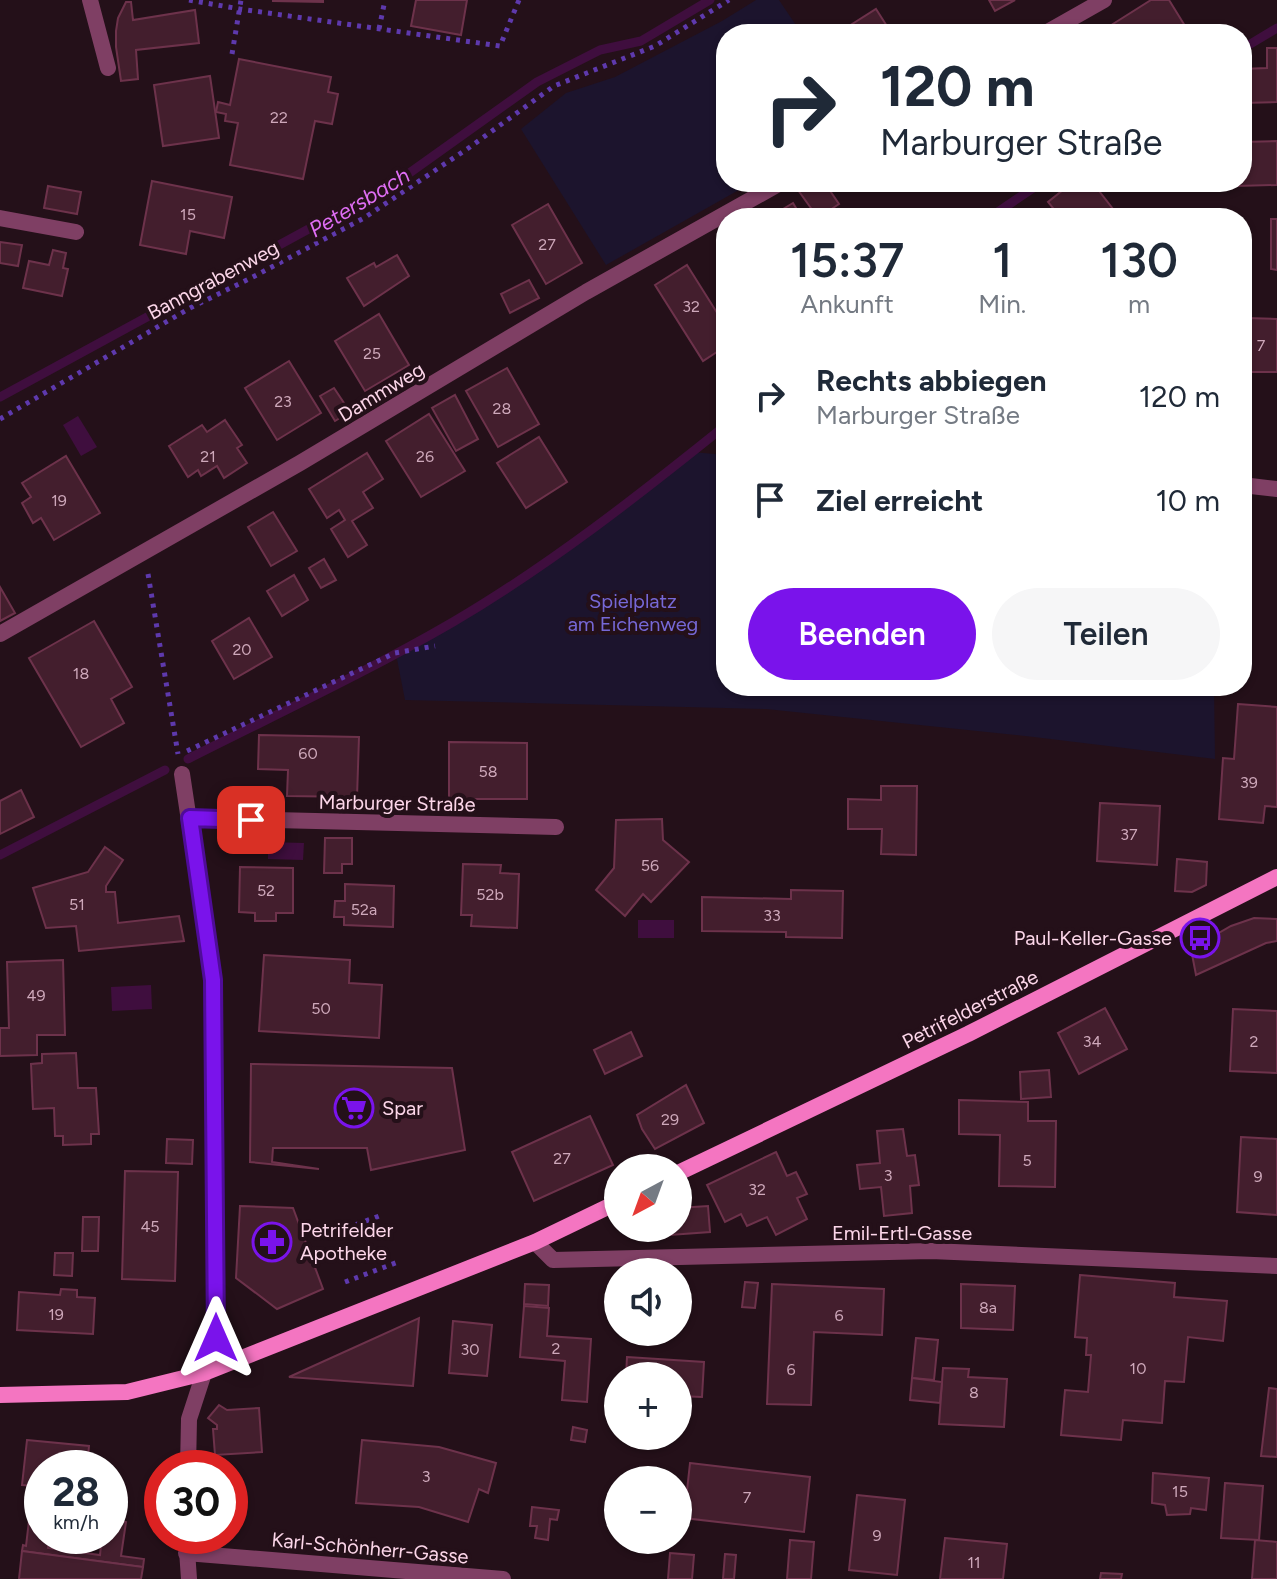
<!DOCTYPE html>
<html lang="de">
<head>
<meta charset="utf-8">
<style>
  :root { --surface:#fff; --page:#f6f6f7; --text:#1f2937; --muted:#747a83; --accent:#7a13eb }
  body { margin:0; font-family:Figtree,sans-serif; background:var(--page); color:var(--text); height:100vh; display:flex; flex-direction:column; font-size:30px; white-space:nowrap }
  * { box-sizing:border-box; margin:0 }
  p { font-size:26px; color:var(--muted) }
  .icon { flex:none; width:44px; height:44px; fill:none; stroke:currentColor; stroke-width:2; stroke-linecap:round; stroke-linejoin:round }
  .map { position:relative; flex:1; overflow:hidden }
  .drawer { position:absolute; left:716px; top:208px; width:536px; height:488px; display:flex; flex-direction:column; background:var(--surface); border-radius:32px; box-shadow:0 2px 6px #0004 }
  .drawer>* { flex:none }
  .hud { position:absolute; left:716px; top:24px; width:536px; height:168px; border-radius:32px; box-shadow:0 2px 6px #0004; background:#fff; color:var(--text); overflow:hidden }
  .needle { width:52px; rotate:221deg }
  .controls { position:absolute; left:604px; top:1154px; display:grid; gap:16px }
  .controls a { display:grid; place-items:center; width:88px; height:88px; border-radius:50%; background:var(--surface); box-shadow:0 2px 6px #0004; font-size:40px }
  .speed { position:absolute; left:24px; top:1450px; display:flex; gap:16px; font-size:40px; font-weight:700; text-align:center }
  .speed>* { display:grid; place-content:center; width:104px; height:104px; border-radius:50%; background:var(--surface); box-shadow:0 2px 6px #0004; line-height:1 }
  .speed small { font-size:20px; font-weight:400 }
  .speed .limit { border:12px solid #d22; background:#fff; color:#111 }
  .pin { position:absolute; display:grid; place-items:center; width:68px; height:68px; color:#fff; margin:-34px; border-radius:16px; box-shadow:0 4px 12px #0006 }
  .me { position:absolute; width:88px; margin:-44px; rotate:0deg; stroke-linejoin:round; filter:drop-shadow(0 0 6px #0008) }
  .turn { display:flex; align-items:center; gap:28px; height:168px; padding:0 32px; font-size:36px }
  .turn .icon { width:104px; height:104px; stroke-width:2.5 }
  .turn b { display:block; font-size:56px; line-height:68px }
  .eta { display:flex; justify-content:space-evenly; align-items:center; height:136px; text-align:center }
  .eta b { font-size:48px; font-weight:600; line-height:56px }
  .primary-button { display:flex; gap:16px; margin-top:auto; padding:16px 32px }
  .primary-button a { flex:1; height:92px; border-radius:48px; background:var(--accent); color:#fff; font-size:32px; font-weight:600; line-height:92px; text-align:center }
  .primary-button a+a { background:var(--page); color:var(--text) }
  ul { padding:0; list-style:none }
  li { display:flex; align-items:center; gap:24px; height:104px; padding:0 32px }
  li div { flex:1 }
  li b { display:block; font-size:30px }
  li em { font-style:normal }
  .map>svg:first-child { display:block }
  .green { fill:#1c142d }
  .water { fill:#3f0e3e }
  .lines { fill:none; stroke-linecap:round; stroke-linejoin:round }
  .stream { stroke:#3f0e3e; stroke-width:9 }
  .building { fill:#431e2d; stroke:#6d324b; stroke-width:2 }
  .path { stroke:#5e39ad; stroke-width:5; stroke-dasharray:4 6; stroke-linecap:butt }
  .service { stroke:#7f3f64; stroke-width:16 }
  .minor { stroke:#7f3f64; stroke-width:16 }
  .secondary { stroke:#f475c1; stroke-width:16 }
  .route-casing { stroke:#4f0c99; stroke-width:20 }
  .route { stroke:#7a13eb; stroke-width:14 }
  .labels { text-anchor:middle; stroke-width:8; stroke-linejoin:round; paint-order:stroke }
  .number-label { font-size:16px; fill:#cea8ba }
  .street-label { font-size:20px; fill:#fcd6e9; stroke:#241019 }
  .park-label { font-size:20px; fill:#7668d6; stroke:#241019 }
  .poi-label { font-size:20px; fill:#fcd6e9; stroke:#241019; text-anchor:start }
  .water-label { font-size:22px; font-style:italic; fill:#de6df3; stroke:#241019 }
</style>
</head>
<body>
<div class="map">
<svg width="1277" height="1579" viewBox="0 0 1277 1579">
  <rect width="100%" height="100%" fill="#241019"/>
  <g class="green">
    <path d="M756 0H779L802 34H726V182H753L606 265 521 129 566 93 615 77 722 21Z"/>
    <path d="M692 452 726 455V686H1214L1215 759 1034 737 766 709 405 700 396 654 454 621 545 563Z"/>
  </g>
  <g class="water">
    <path d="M78 416 97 447 81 456 63 425Z"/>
    <path d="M268 842 304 843 303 860 268 859Z"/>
    <rect x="638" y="920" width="36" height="18"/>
    <path d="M151 985 152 1009 112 1011 111 987Z"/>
  </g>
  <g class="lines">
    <g class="stream">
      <path d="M1242 49 1277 28"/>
      <path d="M989 218 1042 182"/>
      <path d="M0 397 327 219 380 194 537 82 600 50 641 41 710 0"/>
      <path d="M188 759C277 714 367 672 453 622 550 565 639 495 726 425"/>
      <path d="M0 855 165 770"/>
    </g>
  </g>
  <g class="building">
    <path d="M273 0H323V2L273 1Z"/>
    <path d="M416 0H467L461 35 411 26Z"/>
    <path d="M989 0H1015L995 11Z"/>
    <path d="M1151 0H1169L1190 34H1108L1105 29Z"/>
    <path d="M126 2H131L133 20 195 10 199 43 136 50 138 79 121 81 116 47V31L118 18Z"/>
    <path d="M876 9 892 34H838V33Z"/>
    <path d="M1267 48H1277V102L1242 103V69L1267 68Z"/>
    <path d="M239 59 331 77 328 92 338 94 332 124 315 121 303 179 230 165 238 123 225 121 226 114 216 112 218 102 230 105Z"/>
    <path d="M210 76 219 138 163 146 154 85Z"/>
    <path d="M1277 141V185L1236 186V182H1242V142Z"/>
    <path d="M152 181 232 197 224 238 190 231 186 254 140 245Z"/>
    <path d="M810 182H824L839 204 818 218 798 190Z"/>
    <path d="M1073 182H1092L1120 218H1061L1048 202Z"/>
    <path d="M48 186 81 192 77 214 44 208Z"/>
    <path d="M793 203 802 218H768Z"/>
    <path d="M548 204 582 263 546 284 512 225Z"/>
    <path d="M1271 219H1277V270L1271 269Z"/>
    <path d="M0 242 22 245 18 266 0 263Z"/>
    <path d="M53 250 66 253 63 268 68 269 62 296 23 288 29 261 49 265Z"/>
    <path d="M397 255 409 276 364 306 347 278 374 263 376 267Z"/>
    <path d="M687 265 726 327V346L703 361 655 285Z"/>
    <path d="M529 280 539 298 510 313 501 294Z"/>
    <path d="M379 314 409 365 365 391 335 341Z"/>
    <path d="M1246 318 1277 319V372H1245Z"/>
    <path d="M289 361 321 413 277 440 245 388Z"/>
    <path d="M507 368 539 424 498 447 466 391Z"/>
    <path d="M334 388 350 412 335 421 320 396Z"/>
    <path d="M455 395 478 439 456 451 432 408Z"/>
    <path d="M429 414 465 471 421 497 386 441Z"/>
    <path d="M225 420 242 445 237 448 247 463 224 478 217 466 201 476 198 470 188 477 169 446 202 425 207 432Z"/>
    <path d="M539 437 567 482 526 508 497 463Z"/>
    <path d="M367 453 383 479 363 492 373 508 352 521 367 545 348 557 331 529 345 520 339 510 327 518 309 489Z"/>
    <path d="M66 456 100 513 54 540 41 518 33 523 22 503 31 497 22 483Z"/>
    <path d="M273 512 297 551 271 566 248 527Z"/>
    <path d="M324 559 336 580 321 588 309 568Z"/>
    <path d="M294 575 308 600 282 616 267 591Z"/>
    <path d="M0 587 15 613 0 621Z"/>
    <path d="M249 618 272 657 234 679 212 641Z"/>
    <path d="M94 621 132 687 111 699 124 723 81 747 29 658Z"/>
    <path d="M1238 704 1277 707V807L1265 806 1263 823 1219 819 1223 758 1234 759Z"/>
    <path d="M259 735 359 737 357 797 287 796 288 770 258 769Z"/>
    <path d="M449 742 527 743V799H449Z"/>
    <path d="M881 786H917L916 855 881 854 882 829H848V799L881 800Z"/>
    <path d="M21 790 34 817 0 834V801Z"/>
    <path d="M1100 803 1160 806 1157 865 1097 861Z"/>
    <path d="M662 819 663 840 689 862 651 902 643 894 625 916 596 890 614 868 616 820Z"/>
    <path d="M325 838H352V864H342V873H324Z"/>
    <path d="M105 847 123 860 106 886V892H115L118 923 179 916 184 941 79 951 76 926 46 928 33 888 88 872Z"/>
    <path d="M1177 859 1207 862 1206 885 1192 892 1175 891Z"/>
    <path d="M463 864 501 865 500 873 519 874 517 928 471 926 472 915H461Z"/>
    <path d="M240 867 293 868V913H276V921H255V913L239 912Z"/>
    <path d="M345 884 394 886 393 927 344 925V917H334L335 901H345Z"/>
    <path d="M791 890 843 891 842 938 786 937V932L702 931V897L791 899Z"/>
    <path d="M1254 918 1277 919V941L1266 943 1196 975 1191 949 1231 926Z"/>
    <path d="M264 955 350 960 349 983 382 985 379 1038 259 1031Z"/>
    <path d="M63 960 65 1035H37V1055L0 1056V1028H9L7 962Z"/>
    <path d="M1105 1008 1127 1049 1079 1074 1058 1033Z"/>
    <path d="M1233 1009 1277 1011V1073L1230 1071Z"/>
    <path d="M631 1032 642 1056 605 1074 594 1050Z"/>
    <path d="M76 1053 78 1088H96L99 1134H91V1144L63 1145V1136H55L54 1108 33 1109 31 1064 42 1063V1054Z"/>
    <path d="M251 1064 452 1068 465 1150 371 1170 367 1148H273L272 1162 319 1169 250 1162Z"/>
    <path d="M1049 1070 1051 1097 1021 1099 1020 1072Z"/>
    <path d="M686 1085 704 1123 655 1149 642 1129 637 1115Z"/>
    <path d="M959 1100 1028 1102V1121H1056L1055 1187 999 1186 1000 1135 959 1134Z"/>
    <path d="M590 1116 613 1165 534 1201 512 1152Z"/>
    <path d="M903 1129 907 1156 915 1155 919 1185 910 1186 912 1213 884 1216 881 1187 860 1189 857 1165 880 1163 877 1131Z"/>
    <path d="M1241 1137 1277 1139V1215L1237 1212Z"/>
    <path d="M167 1139 193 1140 192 1164 166 1163Z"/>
    <path d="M776 1152 787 1176 796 1172 807 1194 797 1198 807 1219 776 1235 767 1217 747 1226 741 1214 725 1222 707 1185Z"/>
    <path d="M125 1171 178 1172 175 1281 122 1279Z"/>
    <path d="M240 1206 293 1208 323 1289 277 1309 236 1278Z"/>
    <path d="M708 1206 710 1232 656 1236V1228H678V1208Z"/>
    <path d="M83 1217H99L98 1251H82Z"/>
    <path d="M55 1253H73L72 1276 54 1275Z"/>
    <path d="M1080 1275 1175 1283 1174 1297 1227 1301 1223 1341 1188 1337 1184 1382 1165 1381 1162 1423 1123 1420 1121 1440 1061 1435 1065 1390 1088 1392 1091 1355H1086L1087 1338 1075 1337Z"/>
    <path d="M745 1282 758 1283 755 1308 742 1307Z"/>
    <path d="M525 1284 549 1285 548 1306 524 1304Z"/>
    <path d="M772 1284 884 1289 882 1335 814 1332 811 1405 767 1404Z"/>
    <path d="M961 1284 1015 1286 1013 1330 961 1328Z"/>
    <path d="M61 1289 77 1290V1297L95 1298 93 1334 17 1330 19 1292 60 1295Z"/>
    <path d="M524 1306 549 1308 547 1336 591 1339 587 1402 562 1400 565 1361 520 1357Z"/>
    <path d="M419 1318 413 1386 289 1377Z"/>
    <path d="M453 1321 492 1325 487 1376 449 1373Z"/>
    <path d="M916 1338 938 1340 934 1380 912 1378Z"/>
    <path d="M627 1357 704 1362 702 1397 678 1396V1376H626Z"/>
    <path d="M943 1368 969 1369 968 1377 1007 1379 1004 1427 939 1424Z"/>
    <path d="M912 1378 942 1382 940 1403 910 1400Z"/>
    <path d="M1269 1388 1277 1389V1457L1261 1456Z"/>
    <path d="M219 1405 227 1410 259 1408 262 1452 215 1455 213 1429H217V1425L208 1418Z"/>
    <path d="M573 1427 587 1430 585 1442 571 1440Z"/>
    <path d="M27 1440 89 1446 87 1468H42V1494H38L39 1486 22 1485Z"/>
    <path d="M362 1440 439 1447 496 1463 488 1493 479 1489 468 1522 419 1507 356 1503Z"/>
    <path d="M690 1463 810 1477 804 1532 684 1518Z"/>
    <path d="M1153 1473 1209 1478 1206 1510 1191 1508 1190 1514 1167 1515 1165 1505 1152 1503Z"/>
    <path d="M1225 1483 1263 1486 1259 1540 1221 1538Z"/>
    <path d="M857 1495 905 1500 897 1575 849 1570Z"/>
    <path d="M532 1507 559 1510 557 1520 550 1519 548 1540 535 1538 537 1526H530Z"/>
    <path d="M30 1512 42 1514V1536H50L48 1548 100 1555 102 1536H110V1520L126 1522 121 1556 144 1559 143 1567 22 1551 23 1545 26 1546Z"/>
    <path d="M945 1538 1007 1544 1003 1579H940Z"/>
    <path d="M790 1540 814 1542 811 1579H787Z"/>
    <path d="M1255 1540 1277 1542V1579H1252Z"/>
    <path d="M22 1551 143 1567 141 1579H19Z"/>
    <path d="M670 1553 694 1555 692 1579H668Z"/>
    <path d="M725 1554 736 1555 734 1579H723Z"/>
    <path d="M1101 1573 1122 1574 1121 1579H1100Z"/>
  </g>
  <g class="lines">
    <g class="path">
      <path d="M189 0 240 9 500 46 519 0"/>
      <path d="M379 29 385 0"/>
      <path d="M232 54 241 0"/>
      <path d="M0 419 190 308 251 278 364 218 470 147 554 86 655 46 729 0"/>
      <path d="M148 574 178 754"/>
      <path d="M187 751 395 653 435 646"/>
      <path d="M328 1235 382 1215"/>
      <path d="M345 1282 398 1262"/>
    </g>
    <g class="service">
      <path d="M90 0 108 68"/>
      <path d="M1242 485 1277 489"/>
    </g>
    <g class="minor">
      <path d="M1044 34 1104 0"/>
      <path d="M0 218 76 232"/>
      <path d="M0 634 300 463 586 292 782 182"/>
      <path d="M182 774 213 980 216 1350 204 1373 189 1419 188 1468"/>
      <path d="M190 818 556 827"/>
      <path d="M535 1242 553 1260 931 1251 1277 1266"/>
      <path d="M186 1536 189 1579"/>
      <path d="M186 1553 503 1579"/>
    </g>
    <g class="secondary">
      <path d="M678 1173 968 1034 1277 877"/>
      <path d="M0 1395 127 1392 204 1373 535 1242 618 1202"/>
    </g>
  </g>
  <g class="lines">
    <g class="route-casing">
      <path id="route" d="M216 1338 213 980 190 818 251 820"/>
    </g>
    <use href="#route" class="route"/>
  </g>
  <defs>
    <g id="bus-ring" transform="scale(2)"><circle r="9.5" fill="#241019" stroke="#7a13eb" stroke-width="1.5"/><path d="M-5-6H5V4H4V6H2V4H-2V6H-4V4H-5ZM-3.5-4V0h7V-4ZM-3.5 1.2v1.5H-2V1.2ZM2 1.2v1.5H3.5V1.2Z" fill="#7a13eb"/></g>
    <g id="supermarket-ring" transform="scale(2)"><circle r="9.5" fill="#241019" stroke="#7a13eb" stroke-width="1.5"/><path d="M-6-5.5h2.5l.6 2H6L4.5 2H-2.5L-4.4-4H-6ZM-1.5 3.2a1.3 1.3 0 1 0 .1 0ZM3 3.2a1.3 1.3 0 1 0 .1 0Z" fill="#7a13eb"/></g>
    <g id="pharmacy-ring" transform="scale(2)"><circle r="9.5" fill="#241019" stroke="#7a13eb" stroke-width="1.5"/><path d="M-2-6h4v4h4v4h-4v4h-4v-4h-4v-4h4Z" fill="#7a13eb"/></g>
  </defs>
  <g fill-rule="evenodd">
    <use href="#bus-ring" x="1200" y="938"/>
    <use href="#supermarket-ring" x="354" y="1108"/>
    <use href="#pharmacy-ring" x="272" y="1242"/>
  </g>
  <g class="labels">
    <g class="number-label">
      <text x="279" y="123">22</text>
      <text x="188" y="220">15</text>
      <text x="547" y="250">27</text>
      <text x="691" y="312">32</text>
      <text x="1261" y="351">7</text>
      <text x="372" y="359">25</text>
      <text x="283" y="407">23</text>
      <text x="502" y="414">28</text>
      <text x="208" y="462">21</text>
      <text x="425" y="462">26</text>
      <text x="59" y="506">19</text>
      <text x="242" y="655">20</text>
      <text x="81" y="679">18</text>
      <text x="308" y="759">60</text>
      <text x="488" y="777">58</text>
      <text x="1249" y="788">39</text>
      <text x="1129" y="840">37</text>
      <text x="650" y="871">56</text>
      <text x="266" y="896">52</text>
      <text x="490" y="900">52b</text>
      <text x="77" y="910">51</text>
      <text x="364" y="915">52a</text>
      <text x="772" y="921">33</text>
      <text x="36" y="1001">49</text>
      <text x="321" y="1014">50</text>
      <text x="1092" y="1047">34</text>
      <text x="1254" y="1047">2</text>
      <text x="670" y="1125">29</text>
      <text x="562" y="1164">27</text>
      <text x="1027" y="1166">5</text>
      <text x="888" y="1181">3</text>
      <text x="1258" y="1182">9</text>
      <text x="757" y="1195">32</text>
      <text x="150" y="1232">45</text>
      <text x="988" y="1313">8a</text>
      <text x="56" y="1320">19</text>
      <text x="839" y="1321">6</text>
      <text x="556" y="1354">2</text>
      <text x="470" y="1355">30</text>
      <text x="1138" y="1374">10</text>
      <text x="791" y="1375">6</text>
      <text x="974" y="1398">8</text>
      <text x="426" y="1482">3</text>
      <text x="1180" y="1497">15</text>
      <text x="747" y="1503">7</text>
      <text x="877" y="1541">9</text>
      <text x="974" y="1568">11</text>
    </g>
    <g class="street-label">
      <text transform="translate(213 280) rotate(-28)" y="7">Banngrabenweg</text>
      <text transform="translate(381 392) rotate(-31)" y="7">Dammweg</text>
      <text transform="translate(397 803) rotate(1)" y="7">Marburger Straße</text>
      <text transform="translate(970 1009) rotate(-27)" y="7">Petrifelderstraße</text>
      <text x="902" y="1240">Emil-Ertl-Gasse</text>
      <text transform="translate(370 1548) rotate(5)" y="7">Karl-Schönherr-Gasse</text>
    </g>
    <g class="park-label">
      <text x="633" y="608">Spielplatz<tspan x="633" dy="23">am Eichenweg</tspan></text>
    </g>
    <g class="poi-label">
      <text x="1172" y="945" text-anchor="end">Paul-Keller-Gasse</text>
      <text x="382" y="1115">Spar</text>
      <text x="300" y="1237">Petrifelder<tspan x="300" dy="23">Apotheke</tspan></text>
    </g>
    <g class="water-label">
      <text transform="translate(359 202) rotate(-31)" y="8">Petersbach</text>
    </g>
  </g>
</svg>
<div class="controls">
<a><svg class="needle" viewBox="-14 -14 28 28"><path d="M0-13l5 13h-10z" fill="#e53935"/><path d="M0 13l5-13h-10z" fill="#747a83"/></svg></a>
<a><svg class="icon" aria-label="sound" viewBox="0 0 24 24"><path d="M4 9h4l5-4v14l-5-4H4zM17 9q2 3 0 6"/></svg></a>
<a>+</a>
<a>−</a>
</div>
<div class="speed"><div>28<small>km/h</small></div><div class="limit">30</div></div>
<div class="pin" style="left:251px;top:820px;background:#d93025"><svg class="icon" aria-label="arrive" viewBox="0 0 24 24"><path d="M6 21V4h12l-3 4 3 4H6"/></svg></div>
<svg class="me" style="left:216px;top:1338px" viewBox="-20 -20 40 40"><path d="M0-17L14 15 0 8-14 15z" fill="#7a13eb" stroke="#fff" stroke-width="4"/></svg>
<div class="hud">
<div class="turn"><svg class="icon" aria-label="right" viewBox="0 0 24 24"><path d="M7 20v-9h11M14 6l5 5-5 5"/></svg><div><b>120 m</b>Marburger Straße</div></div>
</div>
<section class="drawer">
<div class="eta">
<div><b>15:37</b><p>Ankunft</p></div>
<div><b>1</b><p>Min.</p></div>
<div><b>130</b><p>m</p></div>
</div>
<ul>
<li><svg class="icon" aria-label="right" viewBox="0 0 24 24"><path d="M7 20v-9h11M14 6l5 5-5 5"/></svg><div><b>Rechts abbiegen</b><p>Marburger Straße</p></div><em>120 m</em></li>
<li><svg class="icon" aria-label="arrive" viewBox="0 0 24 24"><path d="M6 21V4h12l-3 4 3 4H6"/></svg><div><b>Ziel erreicht</b></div><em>10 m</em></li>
</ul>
<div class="primary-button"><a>Beenden</a><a>Teilen</a></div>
</section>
</div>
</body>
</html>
